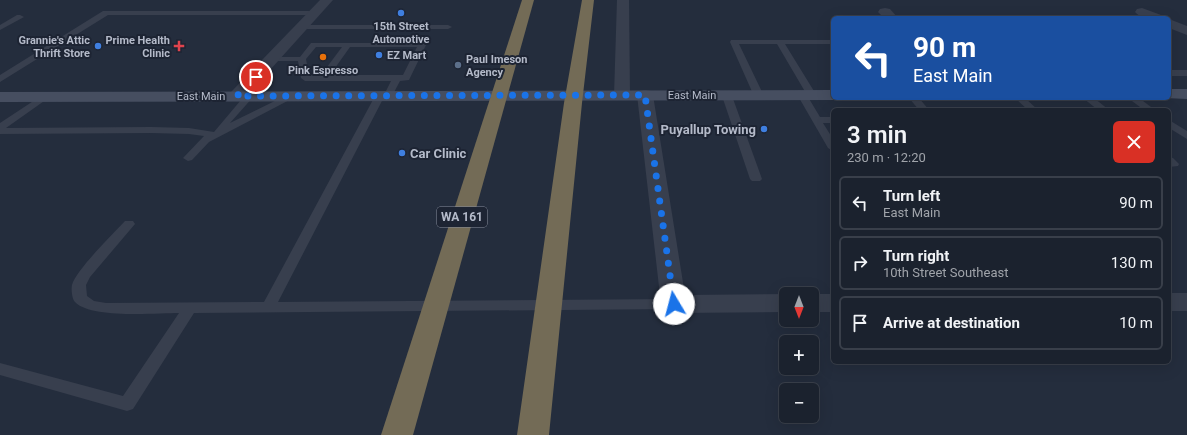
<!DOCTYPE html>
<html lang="en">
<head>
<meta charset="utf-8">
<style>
  :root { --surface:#1b222e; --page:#242a36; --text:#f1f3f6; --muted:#a0a4aa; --line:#393f4a }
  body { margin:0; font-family:Roboto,sans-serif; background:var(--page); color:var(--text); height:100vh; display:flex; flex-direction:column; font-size:15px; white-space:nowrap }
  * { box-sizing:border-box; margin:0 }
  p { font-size:13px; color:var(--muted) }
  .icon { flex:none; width:22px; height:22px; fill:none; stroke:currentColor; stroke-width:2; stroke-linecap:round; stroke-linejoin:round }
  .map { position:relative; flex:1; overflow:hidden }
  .sheet { position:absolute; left:831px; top:108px; width:340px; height:256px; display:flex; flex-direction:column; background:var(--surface); border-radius:6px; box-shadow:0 4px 16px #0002,0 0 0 1px var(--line) }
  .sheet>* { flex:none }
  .hud { position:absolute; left:831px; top:16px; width:340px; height:84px; border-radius:6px; box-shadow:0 4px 16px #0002,0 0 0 1px var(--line); background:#1a4fa0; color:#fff; overflow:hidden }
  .needle { width:26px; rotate:180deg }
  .controls { position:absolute; left:779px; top:287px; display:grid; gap:8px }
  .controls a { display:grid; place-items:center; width:40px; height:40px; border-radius:6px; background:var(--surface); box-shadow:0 4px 16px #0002,0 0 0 1px var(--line); font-size:20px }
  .pin { position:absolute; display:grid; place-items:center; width:34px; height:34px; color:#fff; margin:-17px; border:2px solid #fff; border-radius:50%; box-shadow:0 1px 4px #0007 }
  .me { position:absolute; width:44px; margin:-22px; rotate:352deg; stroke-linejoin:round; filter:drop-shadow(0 0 3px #0008) }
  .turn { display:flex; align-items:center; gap:14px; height:84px; padding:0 16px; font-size:18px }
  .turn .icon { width:52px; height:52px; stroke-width:2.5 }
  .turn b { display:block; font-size:28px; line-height:34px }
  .round { display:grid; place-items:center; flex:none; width:42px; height:42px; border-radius:6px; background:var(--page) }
  .headline { display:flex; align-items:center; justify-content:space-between; height:68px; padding:0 16px }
  h1 { font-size:24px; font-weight:600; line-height:30px }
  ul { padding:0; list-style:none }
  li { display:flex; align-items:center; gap:12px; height:54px; margin:0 8px 6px; padding:0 8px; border:2px solid var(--line); border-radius:6px }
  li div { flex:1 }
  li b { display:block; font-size:15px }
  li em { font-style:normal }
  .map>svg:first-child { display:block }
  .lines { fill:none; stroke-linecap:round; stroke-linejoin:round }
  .lane { fill:#383f4e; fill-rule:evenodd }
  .street { fill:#383f4e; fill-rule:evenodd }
  .secondary { fill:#464e60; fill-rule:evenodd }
  .highway { fill:#736b56; fill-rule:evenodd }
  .route { stroke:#1a73e8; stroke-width:7; stroke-dasharray:0 12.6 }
  .shop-dot { fill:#3f7fe0; stroke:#1d2433; stroke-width:1.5 }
  .health-dot { fill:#e0444e; stroke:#1d2433; stroke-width:1.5 }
  .food-dot { fill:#e8710a; stroke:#1d2433; stroke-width:1.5 }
  .service-dot { fill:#5c6f8a; stroke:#1d2433; stroke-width:1.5 }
  .labels { text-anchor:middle; stroke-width:4; stroke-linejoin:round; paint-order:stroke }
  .far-poi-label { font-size:11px; font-weight:bold; fill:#b4bac9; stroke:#1d2433 }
  .far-street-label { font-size:11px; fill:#b4bac9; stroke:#1d2433 }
  .shield { fill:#1d2433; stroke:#878d9c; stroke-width:1 }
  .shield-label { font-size:12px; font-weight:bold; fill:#b4bac9 }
  .poi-label { font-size:13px; font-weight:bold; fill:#b4bac9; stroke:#1d2433; text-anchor:end }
</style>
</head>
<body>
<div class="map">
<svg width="1187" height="435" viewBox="0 0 1187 435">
  <rect width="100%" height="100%" fill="#242d3d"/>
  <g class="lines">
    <g class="lane">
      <path d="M103 11H315L319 13 315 15H108L0 82V75Z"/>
      <path d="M17 15H20L24 17 0 30V25Z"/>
      <path d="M1033 15H1086L1090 17 1033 18Z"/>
      <path d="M299 25H448L452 27 448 29H299Z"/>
      <path d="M731 40H833V44H785L817 96 812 99 808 97 820 117H833V123H823L833 139V151L828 148 798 96 803 93 807 95 777 44H739L764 96 759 99 754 96 730 42Z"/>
      <path d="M311 43H422L426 45 409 80 400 81 391 98 388 99 384 97 278 302 674 299 679 300 681 304 679 308 674 309 194 313 133 409 127 411 0 375V363L123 396 179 313C156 313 91 319 75 302 72 299 71 289 72 285 76 270 113 234 125 221H133L135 224 90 277 86 285 87 296 94 301 106 303 264 302 375 96 380 93 384 95 391 81H305L301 78 298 61H272L268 59 272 57H300ZM316 47H342L321 75H309L306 59ZM350 47H417L403 75H330Z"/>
      <rect x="1169" y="70" width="18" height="6"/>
      <path d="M249 93 254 96 230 123 289 94 292 93 297 96 209 142 192 160 188 161 183 158 204 136 189 134 151 133 0 134V123L44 94 47 95 49 97 47 99 6 128 151 127 189 128 214 132 246 94Z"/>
      <path d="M727 93 732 96 762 179 760 181H752L750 179 722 96Z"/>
      <path d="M909 98H919L929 110H919Z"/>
      <path d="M1015 98H1025L1038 110H1028Z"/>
      <path d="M1083 98H1094L1109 110H1098Z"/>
      <path d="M1128 98H1139L1155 110H1144Z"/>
      <path d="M1169 120 1187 131V139L1169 128Z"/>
      <path d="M1169 157 1173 158 1179 164 1178 166 1169 167Z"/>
    </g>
    <g class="street">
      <path d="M320 0H333L243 100 237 101 231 100 229 96 231 92Z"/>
      <path d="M617 0H629L630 95 628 99 622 100 616 99 614 95Z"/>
      <path d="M885 8 890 9 898 18H884L878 12 880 9Z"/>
      <path d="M1142 8 1161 15 1163 18C1153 18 1142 20 1135 12L1137 9Z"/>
      <path d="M1169 19 1187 26V35L1169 28Z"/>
      <path d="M645 90 651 91 653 95 685 295 786 294V312L674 313 665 311 661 304 637 95 639 91Z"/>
      <rect x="1169" y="293" width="18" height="18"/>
      <path d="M811 294H833V312H812Z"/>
    </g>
    <g class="secondary">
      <path d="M1169 89H1187V99L1165 98H1169Z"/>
      <path d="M833 90V98L839 99 833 100 0 102V92Z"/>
    </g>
    <g class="highway">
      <path d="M522 0H534L413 435H381Z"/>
      <path d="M582 0H594L582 103 549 435H517L564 103Z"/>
    </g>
  </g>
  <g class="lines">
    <path class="route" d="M256 77 237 96 645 95 674 304"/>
  </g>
  <g class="shop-dot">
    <circle cx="401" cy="13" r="4"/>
    <circle cx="98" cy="46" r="4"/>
    <circle cx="379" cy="55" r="4"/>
    <circle cx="764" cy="129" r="4"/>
    <circle cx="402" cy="153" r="4"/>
  </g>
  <path class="health-dot" d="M177 40h4v4h4v4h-4v4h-4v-4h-4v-4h4z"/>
  <circle class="food-dot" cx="323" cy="57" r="4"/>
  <circle class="service-dot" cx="458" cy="65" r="4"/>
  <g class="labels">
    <g class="far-poi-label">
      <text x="401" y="30">15th Street<tspan x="401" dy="13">Automotive</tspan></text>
      <text x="90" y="44" text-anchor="end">Grannie's Attic<tspan x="90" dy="13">Thrift Store</tspan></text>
      <text x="170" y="44" text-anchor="end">Prime Health<tspan x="170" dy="13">Clinic</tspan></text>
      <text x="387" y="59" text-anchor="start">EZ Mart</text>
      <text x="466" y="63" text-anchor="start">Paul Imeson<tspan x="466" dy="13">Agency</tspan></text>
      <text x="323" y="74">Pink Espresso</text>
    </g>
    <g class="far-street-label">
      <text x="692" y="99">East Main</text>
      <text x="201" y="100">East Main</text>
    </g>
    <rect class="shield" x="437" y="207" width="50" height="20" rx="3"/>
    <g class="shield-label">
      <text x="462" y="221">WA 161</text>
    </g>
    <g class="poi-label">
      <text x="756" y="134">Puyallup Towing</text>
      <text x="410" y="158" text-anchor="start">Car Clinic</text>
    </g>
  </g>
</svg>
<div class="controls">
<a><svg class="needle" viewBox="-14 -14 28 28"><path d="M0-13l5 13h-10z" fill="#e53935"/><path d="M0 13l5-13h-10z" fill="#a0a4aa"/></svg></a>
<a>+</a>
<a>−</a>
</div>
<div class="pin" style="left:256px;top:77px;background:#d93025"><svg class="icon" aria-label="arrive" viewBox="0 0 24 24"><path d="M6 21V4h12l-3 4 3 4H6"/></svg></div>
<svg class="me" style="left:674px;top:304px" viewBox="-20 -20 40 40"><circle r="19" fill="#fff"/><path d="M0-13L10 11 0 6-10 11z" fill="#1a73e8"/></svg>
<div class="hud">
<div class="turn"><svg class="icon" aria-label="left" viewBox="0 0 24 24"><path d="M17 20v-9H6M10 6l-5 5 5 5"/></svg><div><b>90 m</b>East Main</div></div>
</div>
<section class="sheet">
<div class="headline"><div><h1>3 min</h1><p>230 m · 12:20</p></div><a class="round" style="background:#d93025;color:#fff"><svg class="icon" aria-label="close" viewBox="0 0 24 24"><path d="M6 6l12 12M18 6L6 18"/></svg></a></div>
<ul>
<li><svg class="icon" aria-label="left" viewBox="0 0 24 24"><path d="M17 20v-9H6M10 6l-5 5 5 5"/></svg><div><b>Turn left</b><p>East Main</p></div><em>90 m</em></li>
<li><svg class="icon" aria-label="right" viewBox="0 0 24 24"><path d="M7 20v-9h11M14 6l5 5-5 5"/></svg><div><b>Turn right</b><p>10th Street Southeast</p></div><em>130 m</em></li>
<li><svg class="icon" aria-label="arrive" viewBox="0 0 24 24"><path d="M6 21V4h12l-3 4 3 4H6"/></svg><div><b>Arrive at destination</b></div><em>10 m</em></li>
</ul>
</section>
</div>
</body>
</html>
